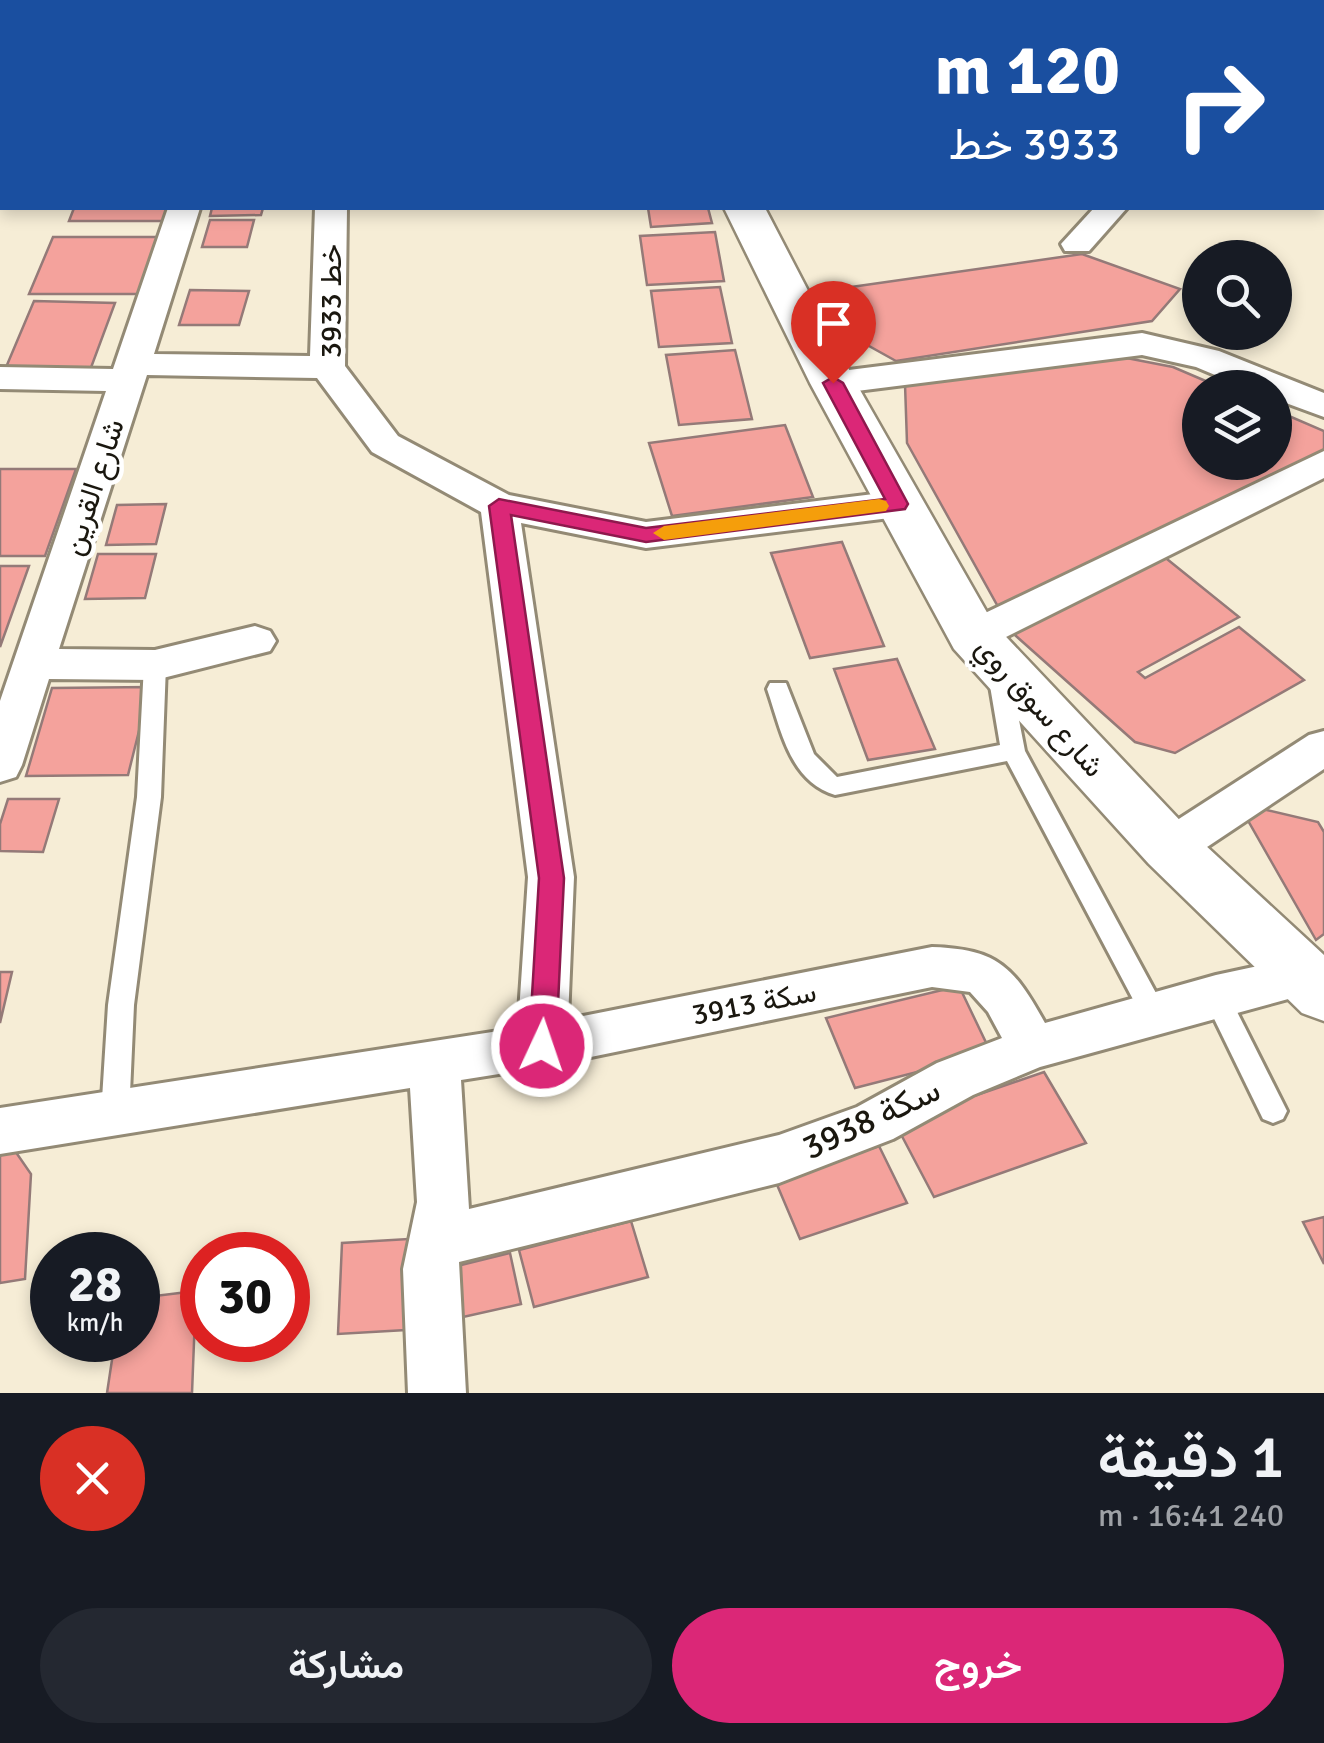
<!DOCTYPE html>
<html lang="ar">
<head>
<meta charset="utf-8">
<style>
  :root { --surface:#171b24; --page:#242831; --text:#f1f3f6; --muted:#9ea1a6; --accent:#db2777 }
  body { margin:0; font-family:Signika,Vazirmatn,sans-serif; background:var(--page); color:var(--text); direction:rtl; height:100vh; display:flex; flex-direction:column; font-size:38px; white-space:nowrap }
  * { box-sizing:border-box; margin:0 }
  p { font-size:32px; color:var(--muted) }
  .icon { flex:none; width:55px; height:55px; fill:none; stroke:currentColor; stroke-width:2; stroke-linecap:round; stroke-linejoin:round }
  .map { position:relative; height:1393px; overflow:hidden; direction:ltr }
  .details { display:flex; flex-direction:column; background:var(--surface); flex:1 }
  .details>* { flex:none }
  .hud { position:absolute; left:0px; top:0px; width:1325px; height:210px; box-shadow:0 5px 15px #0003; direction:rtl; background:#1a4fa0; color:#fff; overflow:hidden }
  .tools { position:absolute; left:1182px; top:240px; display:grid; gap:20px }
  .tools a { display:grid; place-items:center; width:110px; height:110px; border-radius:50%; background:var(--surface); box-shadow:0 5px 15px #0003; font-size:50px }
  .speed { position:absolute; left:30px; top:1232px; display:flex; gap:20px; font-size:50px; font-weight:700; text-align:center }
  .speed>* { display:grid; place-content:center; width:130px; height:130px; border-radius:50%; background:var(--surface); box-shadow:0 5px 15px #0003; line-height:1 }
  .speed small { font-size:25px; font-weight:400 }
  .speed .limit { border:15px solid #d22; background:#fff; color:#111 }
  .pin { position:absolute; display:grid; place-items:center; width:85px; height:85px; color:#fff; margin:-102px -42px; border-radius:50% 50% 50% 0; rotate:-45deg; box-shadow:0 0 10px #0007 }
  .pin .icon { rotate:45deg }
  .me { position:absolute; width:110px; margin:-55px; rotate:3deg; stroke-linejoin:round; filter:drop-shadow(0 0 8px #0008) }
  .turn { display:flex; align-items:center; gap:35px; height:210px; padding:0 40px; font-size:45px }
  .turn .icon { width:130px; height:130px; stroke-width:2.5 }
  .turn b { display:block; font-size:70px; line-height:85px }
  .round { display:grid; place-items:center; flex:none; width:105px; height:105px; border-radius:52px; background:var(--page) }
  .head { display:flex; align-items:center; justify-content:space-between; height:170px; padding:0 40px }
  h1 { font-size:60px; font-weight:600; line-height:75px }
  .button { display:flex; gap:20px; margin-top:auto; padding:20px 40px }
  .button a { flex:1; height:115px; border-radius:60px; background:var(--accent); color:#fff; font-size:40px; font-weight:600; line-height:115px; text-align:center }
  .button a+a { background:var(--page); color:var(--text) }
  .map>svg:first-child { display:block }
  .building { fill:#f4a29c; stroke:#947a78; stroke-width:2.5 }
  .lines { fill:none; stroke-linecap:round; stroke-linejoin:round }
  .lane-casing { stroke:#938a75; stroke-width:6 }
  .street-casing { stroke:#938a75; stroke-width:6 }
  .secondary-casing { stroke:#938a75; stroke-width:5 }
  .lane { fill:#fff; fill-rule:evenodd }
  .street { fill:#fff; fill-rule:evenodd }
  .secondary { fill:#fff; fill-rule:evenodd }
  .route { fill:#db2777; stroke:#8e194d; stroke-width:2.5 }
  .slow { fill:#f59e0b }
  .labels { text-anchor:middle; stroke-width:9; stroke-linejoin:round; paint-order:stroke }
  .street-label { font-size:30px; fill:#1a170f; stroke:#fff }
  .near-street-label { font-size:35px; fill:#1a170f; stroke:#fff }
</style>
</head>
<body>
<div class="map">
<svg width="1324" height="1393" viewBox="0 0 1324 1393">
  <rect width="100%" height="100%" fill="#f6edd6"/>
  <g class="building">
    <rect x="380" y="0" width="218" height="2"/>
    <path d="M74 208H171L167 221H69Z"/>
    <path d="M212 208H263L261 215 210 216Z"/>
    <path d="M648 208H708L712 223 651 227Z"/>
    <path d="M210 220H254L247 247H202Z"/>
    <path d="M715 232 724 281 647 285 640 236Z"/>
    <path d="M53 237H163L144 294H29Z"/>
    <path d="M1082 254 1180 289 1152 321 896 361 844 332 823 291Z"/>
    <path d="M720 287 732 343 659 347 651 291Z"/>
    <path d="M190 290 249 291 239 325H179Z"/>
    <path d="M34 301 115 303 89 373 4 372Z"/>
    <path d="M735 350 752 419 679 425 666 355Z"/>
    <path d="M1111 355 1173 367 1222 388H1200V462H1275V410L1324 431V451L1001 612 907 443 905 384Z"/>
    <path d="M785 425 813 497 672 516 649 443Z"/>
    <path d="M0 469H76L45 556H0Z"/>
    <path d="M166 504 156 544 106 545 117 505Z"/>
    <path d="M842 542 884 646 810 658 771 553Z"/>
    <path d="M1157 551 1239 617 1138 672 1145 678 1239 627 1304 680 1175 753 1135 742 1007 628Z"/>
    <path d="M98 554H156L145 598 85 599Z"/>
    <path d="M0 566H29L0 647Z"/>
    <path d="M897 659 935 749 868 760 834 669Z"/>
    <path d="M150 687 128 775 26 776 52 688Z"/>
    <path d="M8 799H59L43 852 0 851V824Z"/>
    <path d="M1258 808 1318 822 1324 832V934L1316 940 1246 817Z"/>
    <path d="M0 972H12L0 1023Z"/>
    <path d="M959 986 991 1053 855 1088 826 1018Z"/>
    <path d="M1044 1072 1086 1143 934 1197 895 1123Z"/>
    <path d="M879 1146 907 1203 800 1239 775 1180Z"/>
    <path d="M13 1148 31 1174 25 1279 0 1283V1150Z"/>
    <path d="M1324 1217V1264L1303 1222Z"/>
    <path d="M631 1221 648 1277 534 1307 519 1250Z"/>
    <path d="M425 1238 423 1329 338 1334 342 1243Z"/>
    <path d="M510 1253 521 1304 463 1317 453 1267Z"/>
    <path d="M196 1291 192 1393H107L115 1340H138V1298Z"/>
  </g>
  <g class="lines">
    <g class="lane-casing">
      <g id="lane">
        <path d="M630 0H643L644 2H629Z"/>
        <path d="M929 0H944L945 2H930Z"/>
        <rect x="0" y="125" width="2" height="10"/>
        <path d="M155 657 166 665 161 797 134 1005 129 1115 125 1124 115 1127 105 1124 101 1115 108 1005 137 797 144 665Z"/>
        <path d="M999 666 1010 674 1025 751 1163 1006 1167 1014 1163 1022 1154 1025 1145 1022 1007 761 835 795C789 781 781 729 767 689L770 683H786L814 754 837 777 1000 745 988 674Z"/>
        <path d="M1216 985 1225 988 1283 1103 1287 1111 1283 1119 1273 1123 1263 1119 1203 996 1207 988Z"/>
      </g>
    </g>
    <g class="street-casing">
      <g id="street">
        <rect x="340" y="0" width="28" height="2"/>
        <path d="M1236 0H1265L1267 2H1238Z"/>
        <rect x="1322" y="44" width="2" height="18"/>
        <rect x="1322" y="178" width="2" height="18"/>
        <path d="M168 208H200L154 354 310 356 315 208H347L345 366 398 436 509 495 646 522 898 491 912 495 917 504 912 513 898 517 646 548 521 523 574 877 568 1019 932 947C999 949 1014 968 1045 1023L1216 975 1304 956 1321 962V990L1040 1067 973 1095 893 1139 779 1183 459 1262 466 1393H408L403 1269 417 1202 410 1088 0 1154V1108L518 1028 528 877 481 512 372 452 317 378 147 375 59 649 155 650 255 626 270 631 276 641 270 651 155 680 49 679 22 765 16 777 0 782V701L106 391 0 389V367L113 369ZM932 987 970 992 988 1012 1002 1038 937 1063 857 1107 779 1135 469 1209 461 1080 542 1067Z"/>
        <path d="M1094 208H1127L1089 251H1065L1061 244Z"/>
        <path d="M1142 333 1219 351 1324 393V417L1275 399V388H1246L1196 367 1142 355 833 394 820 391 815 383 820 375 833 372Z"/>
        <path d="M1324 451V478L988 646 973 651 958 646 952 636 958 626Z"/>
        <path d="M1324 731V769L1186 861 1170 866 1154 861 1147 848 1154 835 1309 735Z"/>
      </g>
    </g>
    <g class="secondary-casing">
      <g id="secondary">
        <path d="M617 0H654L655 2H619Z"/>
        <path d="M724 208H765L856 383 993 623 1191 832 1324 955V1021L1302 1013 1149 864 954 649 810 383Z"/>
      </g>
    </g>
    <use href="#lane" class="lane"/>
    <use href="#street" class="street"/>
    <use href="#secondary" class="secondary"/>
  </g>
  <path class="route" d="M833 377 843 383 908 504 905 509 646 542 511 515 564 878 556 1046 552 1054 542 1057 533 1054 529 1046 539 878 489 506 499 499 646 528 885 499 823 383Z"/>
  <path class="slow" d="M879 499 886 501 889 506 886 511 664 540 653 533 664 526Z"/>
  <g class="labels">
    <g class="street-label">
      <text transform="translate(331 301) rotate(-90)" y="10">3933 خط</text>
      <text transform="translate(93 487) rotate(-72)" y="10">شارع القرين</text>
      <text transform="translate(1040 707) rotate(48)" y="10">شارع سوق روي</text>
      <text transform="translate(754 1003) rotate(-11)" y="10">سكة 3913</text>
    </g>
    <g class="near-street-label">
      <text transform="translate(871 1118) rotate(-25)" y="12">سكة 3938</text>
    </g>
  </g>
</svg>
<div class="tools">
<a><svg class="icon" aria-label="search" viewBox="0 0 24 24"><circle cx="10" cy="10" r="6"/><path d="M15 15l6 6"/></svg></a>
<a><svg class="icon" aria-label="layers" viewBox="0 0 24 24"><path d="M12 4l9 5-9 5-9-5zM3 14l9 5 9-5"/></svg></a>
</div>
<div class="speed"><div>28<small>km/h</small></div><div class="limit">30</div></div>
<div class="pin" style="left:833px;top:383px;background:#d93025"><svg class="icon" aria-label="arrive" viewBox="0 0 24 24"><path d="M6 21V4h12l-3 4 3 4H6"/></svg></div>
<svg class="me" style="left:542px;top:1046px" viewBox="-20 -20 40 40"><circle r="17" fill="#db2777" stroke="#fff" stroke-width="3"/><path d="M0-11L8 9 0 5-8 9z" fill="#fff"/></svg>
<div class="hud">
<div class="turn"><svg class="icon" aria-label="right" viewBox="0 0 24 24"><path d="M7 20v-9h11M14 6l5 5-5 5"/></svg><div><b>120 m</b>3933 خط</div></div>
</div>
</div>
<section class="details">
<div class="head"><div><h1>1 دقيقة</h1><p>240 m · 16:41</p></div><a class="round" style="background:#d93025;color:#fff"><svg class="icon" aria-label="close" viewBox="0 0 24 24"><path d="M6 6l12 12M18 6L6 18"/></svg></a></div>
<div class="button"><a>خروج</a><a>مشاركة</a></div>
</section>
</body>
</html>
